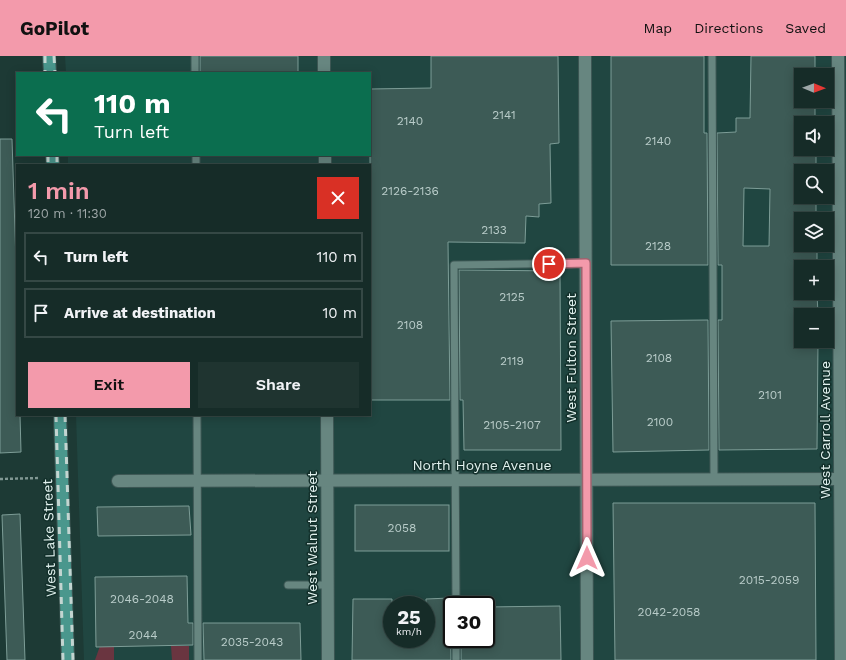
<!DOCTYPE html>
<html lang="en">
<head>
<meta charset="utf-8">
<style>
  :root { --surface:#162c28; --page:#1f3430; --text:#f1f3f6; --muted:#9ea7a8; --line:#354845; --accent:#f39aab }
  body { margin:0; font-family:"Work Sans",sans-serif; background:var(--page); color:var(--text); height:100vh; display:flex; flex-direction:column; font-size:15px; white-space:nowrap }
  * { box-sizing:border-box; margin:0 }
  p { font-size:13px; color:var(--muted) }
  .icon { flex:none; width:22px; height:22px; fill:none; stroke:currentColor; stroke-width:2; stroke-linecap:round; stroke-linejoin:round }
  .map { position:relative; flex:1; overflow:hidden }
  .side { position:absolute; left:16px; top:108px; width:355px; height:252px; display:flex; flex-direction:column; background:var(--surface); border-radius:0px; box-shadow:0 2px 10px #0003,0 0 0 1px var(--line) }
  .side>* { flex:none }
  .hud { position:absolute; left:16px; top:16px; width:355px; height:84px; border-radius:0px; box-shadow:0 2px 10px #0003,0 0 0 1px var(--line); background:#0b6e4f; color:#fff; overflow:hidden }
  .needle { width:26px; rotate:91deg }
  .buttons { position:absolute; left:794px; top:12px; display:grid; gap:8px }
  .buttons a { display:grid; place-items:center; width:40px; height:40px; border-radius:0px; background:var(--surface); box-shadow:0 2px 10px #0003,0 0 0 1px var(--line); font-size:20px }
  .speed { position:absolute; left:383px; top:540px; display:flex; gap:8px; font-size:20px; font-weight:700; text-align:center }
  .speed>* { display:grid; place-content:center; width:52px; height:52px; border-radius:50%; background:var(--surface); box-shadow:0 2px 10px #0003,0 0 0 1px var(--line); line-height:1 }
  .speed small { font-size:10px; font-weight:400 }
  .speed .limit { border:2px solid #111; border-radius:6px; background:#fff; color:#111 }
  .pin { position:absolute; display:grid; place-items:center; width:34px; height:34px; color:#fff; margin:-17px; border:2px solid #fff; border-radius:50%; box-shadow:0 1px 4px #0007 }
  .me { position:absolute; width:44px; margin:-22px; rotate:0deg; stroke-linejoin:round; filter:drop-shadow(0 0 3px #0008) }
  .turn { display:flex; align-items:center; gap:14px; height:84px; padding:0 12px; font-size:18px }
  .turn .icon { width:52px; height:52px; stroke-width:2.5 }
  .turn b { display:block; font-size:28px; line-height:34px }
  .round { display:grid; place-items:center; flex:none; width:42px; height:42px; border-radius:0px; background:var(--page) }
  .summary { display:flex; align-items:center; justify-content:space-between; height:68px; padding:0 12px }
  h1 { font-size:24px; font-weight:600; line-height:30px; color:var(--accent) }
  .button { display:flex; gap:8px; margin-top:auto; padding:8px 12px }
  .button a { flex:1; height:46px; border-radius:0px; background:var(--accent); color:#111; font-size:16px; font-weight:600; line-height:46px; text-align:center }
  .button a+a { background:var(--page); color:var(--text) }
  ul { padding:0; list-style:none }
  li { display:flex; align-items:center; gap:12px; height:50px; margin:0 8px 6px; padding:0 4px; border:2px solid var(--line); border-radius:0px }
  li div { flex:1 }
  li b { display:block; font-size:15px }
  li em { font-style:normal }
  header { display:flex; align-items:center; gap:24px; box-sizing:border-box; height:56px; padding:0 20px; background:var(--accent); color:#111 }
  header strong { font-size:19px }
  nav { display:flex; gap:22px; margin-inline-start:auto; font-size:14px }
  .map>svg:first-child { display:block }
  .built { fill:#204641; fill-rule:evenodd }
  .green { fill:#6a3540 }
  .building { fill:#3d5b56; stroke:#7d9d97; fill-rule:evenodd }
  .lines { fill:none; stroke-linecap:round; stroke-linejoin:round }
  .lane-casing { stroke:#3d5754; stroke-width:9 }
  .street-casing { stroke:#3d5754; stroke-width:14 }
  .secondary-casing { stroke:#3d5754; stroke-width:14 }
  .path { stroke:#819894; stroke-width:2.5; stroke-dasharray:3 2; stroke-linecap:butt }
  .lane { stroke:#678680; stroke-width:7 }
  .street { stroke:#678680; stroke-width:12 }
  .secondary { stroke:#4a978d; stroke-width:12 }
  .rail { stroke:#c3d5d1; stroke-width:3; stroke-dasharray:7 7; stroke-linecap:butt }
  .route-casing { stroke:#9e646f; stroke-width:10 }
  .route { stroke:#f39aab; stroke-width:7 }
  .labels { text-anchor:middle; stroke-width:3; stroke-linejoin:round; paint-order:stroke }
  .number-label { font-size:12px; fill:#b9ccc9 }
  .street-label { font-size:14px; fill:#e2f2ef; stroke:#13302b }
</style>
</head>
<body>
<header>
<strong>GoPilot</strong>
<nav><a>Map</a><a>Directions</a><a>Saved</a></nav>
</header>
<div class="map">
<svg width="846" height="604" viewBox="0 0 846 604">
  <rect width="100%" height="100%" fill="#1d3a35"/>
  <path class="built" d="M65 0H846V604H84L76 359H370V109H68V99H370V17H66ZM801 19H827V45H801ZM801 67H827V93H801ZM801 115H827V141H801ZM801 163H827V189H801ZM801 211H827V237H801ZM801 259H827V285H801ZM392 549H426V583H392ZM452 549H486V583H452Z"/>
  <g class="green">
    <path d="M100 590H114V604H95Z"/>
    <path d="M171 590H189V604H172Z"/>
  </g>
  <g class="building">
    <rect x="200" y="0" width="98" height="17"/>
    <path d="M431 0H558L559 87 550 88 551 147 539 148V161L526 160 525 187 448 186 450 344H370V33L431 32Z"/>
    <path d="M611 0H704V77H707L708 209H611Z"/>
    <path d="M751 0H815V19H801V45H815V67H801V93H816V115H801V141H816V163H801V189H817V211H801V237H817L818 259H801V285H818L817 393 719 394 718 264H722V209H718L717 77 736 76V62H750ZM744 132 770 133 769 190H743Z"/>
    <path d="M0 83H12L17 237V359H20L21 396 0 397Z"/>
    <path d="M459 214 560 215 561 394H464L463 344H460Z"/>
    <path d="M708 264 709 394 613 396 611 265Z"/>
    <path d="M613 447H815L816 604H615Z"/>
    <rect x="355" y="449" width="94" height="46"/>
    <path d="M189 450 191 479 98 480 97 451Z"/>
    <path d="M20 458 25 604H7L2 459Z"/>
    <path d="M187 520 188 567H193V589L96 591 95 521Z"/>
    <path d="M450 542 451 604H352L353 543H392V583H426V543Z"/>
    <path d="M560 550 561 604H461V583H486V551Z"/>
    <path d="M203 567H300L301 604H204Z"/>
  </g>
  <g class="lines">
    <g class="lane-casing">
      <g id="lane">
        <path d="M195 0V17"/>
        <path d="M712 0 714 423"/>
        <path d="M196 99V109"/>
        <path d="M197 359 198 604"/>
        <path d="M288 529H328"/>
        <path d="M456 549 454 209 586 207"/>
        <path d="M456 583V604"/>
      </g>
    </g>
    <g class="street-casing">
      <g id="street">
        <path d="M324 0V17"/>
        <path d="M585 0 587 604"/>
        <path d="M838 0 841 604"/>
        <path d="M325 99V109"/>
        <path d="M327 359 328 604"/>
        <path d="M118 425 846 423"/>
      </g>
    </g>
    <g class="secondary-casing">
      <g id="secondary">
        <path d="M49 0 50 17"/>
        <path d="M52 99 53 109"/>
        <path d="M60 359 68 604"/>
      </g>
    </g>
    <path class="path" d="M0 423 40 422"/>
    <use href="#lane" class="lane"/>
    <use href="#street" class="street"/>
    <use href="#secondary" class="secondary"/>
    <g class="rail">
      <path d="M45 0V17"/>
      <path d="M54 0 55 17"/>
      <path d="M48 99V109"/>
      <path d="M57 99V109"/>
      <path d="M56 359 63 604"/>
      <path d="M65 359 73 604"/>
    </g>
  </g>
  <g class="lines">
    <g class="route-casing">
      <path id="route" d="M549 208 586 207 587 502"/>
    </g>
    <use href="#route" class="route"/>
  </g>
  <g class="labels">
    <g class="number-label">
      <text x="504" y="63">2141</text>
      <text x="410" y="69">2140</text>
      <text x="658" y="89">2140</text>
      <text x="410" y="139">2126-2136</text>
      <text x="494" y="178">2133</text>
      <text x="658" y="194">2128</text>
      <text x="512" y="245">2125</text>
      <text x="410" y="273">2108</text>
      <text x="659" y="306">2108</text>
      <text x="512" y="309">2119</text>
      <text x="770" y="343">2101</text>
      <text x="660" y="370">2100</text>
      <text x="512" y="373">2105-2107</text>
      <text x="402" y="476">2058</text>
      <text x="769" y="528">2015-2059</text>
      <text x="142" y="547">2046-2048</text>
      <text x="669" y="560">2042-2058</text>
      <text x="143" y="583">2044</text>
      <text x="252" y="590">2035-2043</text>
    </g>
    <g class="street-label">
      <text transform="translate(571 302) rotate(-90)" y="5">West Fulton Street</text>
      <text transform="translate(825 374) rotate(-90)" y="5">West Carroll Avenue</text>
      <text x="482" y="414">North Hoyne Avenue</text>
      <text transform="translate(49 482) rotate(-92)" y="5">West Lake Street</text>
      <text transform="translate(312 482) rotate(-90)" y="5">West Walnut Street</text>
    </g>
  </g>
</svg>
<div class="buttons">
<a><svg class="needle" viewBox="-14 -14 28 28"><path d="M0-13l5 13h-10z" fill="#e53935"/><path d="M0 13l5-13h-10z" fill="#9ea7a8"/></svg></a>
<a><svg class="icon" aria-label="sound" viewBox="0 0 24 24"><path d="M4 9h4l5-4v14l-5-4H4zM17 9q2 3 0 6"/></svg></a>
<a><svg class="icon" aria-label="search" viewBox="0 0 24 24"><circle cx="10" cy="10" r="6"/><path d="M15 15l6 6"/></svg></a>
<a><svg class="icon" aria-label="layers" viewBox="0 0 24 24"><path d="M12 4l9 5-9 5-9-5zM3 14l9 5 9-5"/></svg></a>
<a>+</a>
<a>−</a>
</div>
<div class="speed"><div>25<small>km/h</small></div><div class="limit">30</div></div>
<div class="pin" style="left:549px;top:208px;background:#d93025"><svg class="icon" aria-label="arrive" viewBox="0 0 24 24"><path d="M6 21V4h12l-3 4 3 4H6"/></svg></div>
<svg class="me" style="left:587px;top:502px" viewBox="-20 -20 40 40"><path d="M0-17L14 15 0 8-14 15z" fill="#f39aab" stroke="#fff" stroke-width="4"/></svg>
<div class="hud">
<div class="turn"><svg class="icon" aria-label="left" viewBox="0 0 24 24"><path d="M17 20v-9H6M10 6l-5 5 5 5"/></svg><div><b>110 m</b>Turn left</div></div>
</div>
<section class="side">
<div class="summary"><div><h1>1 min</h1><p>120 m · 11:30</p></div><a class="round" style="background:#d93025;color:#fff"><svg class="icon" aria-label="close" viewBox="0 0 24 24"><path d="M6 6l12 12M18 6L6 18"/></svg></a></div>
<ul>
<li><svg class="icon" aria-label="left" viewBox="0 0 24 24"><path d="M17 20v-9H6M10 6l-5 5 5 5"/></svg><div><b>Turn left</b></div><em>110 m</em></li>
<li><svg class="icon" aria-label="arrive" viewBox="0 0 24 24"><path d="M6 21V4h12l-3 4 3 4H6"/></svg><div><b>Arrive at destination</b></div><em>10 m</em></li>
</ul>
<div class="button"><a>Exit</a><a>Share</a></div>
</section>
</div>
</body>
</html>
